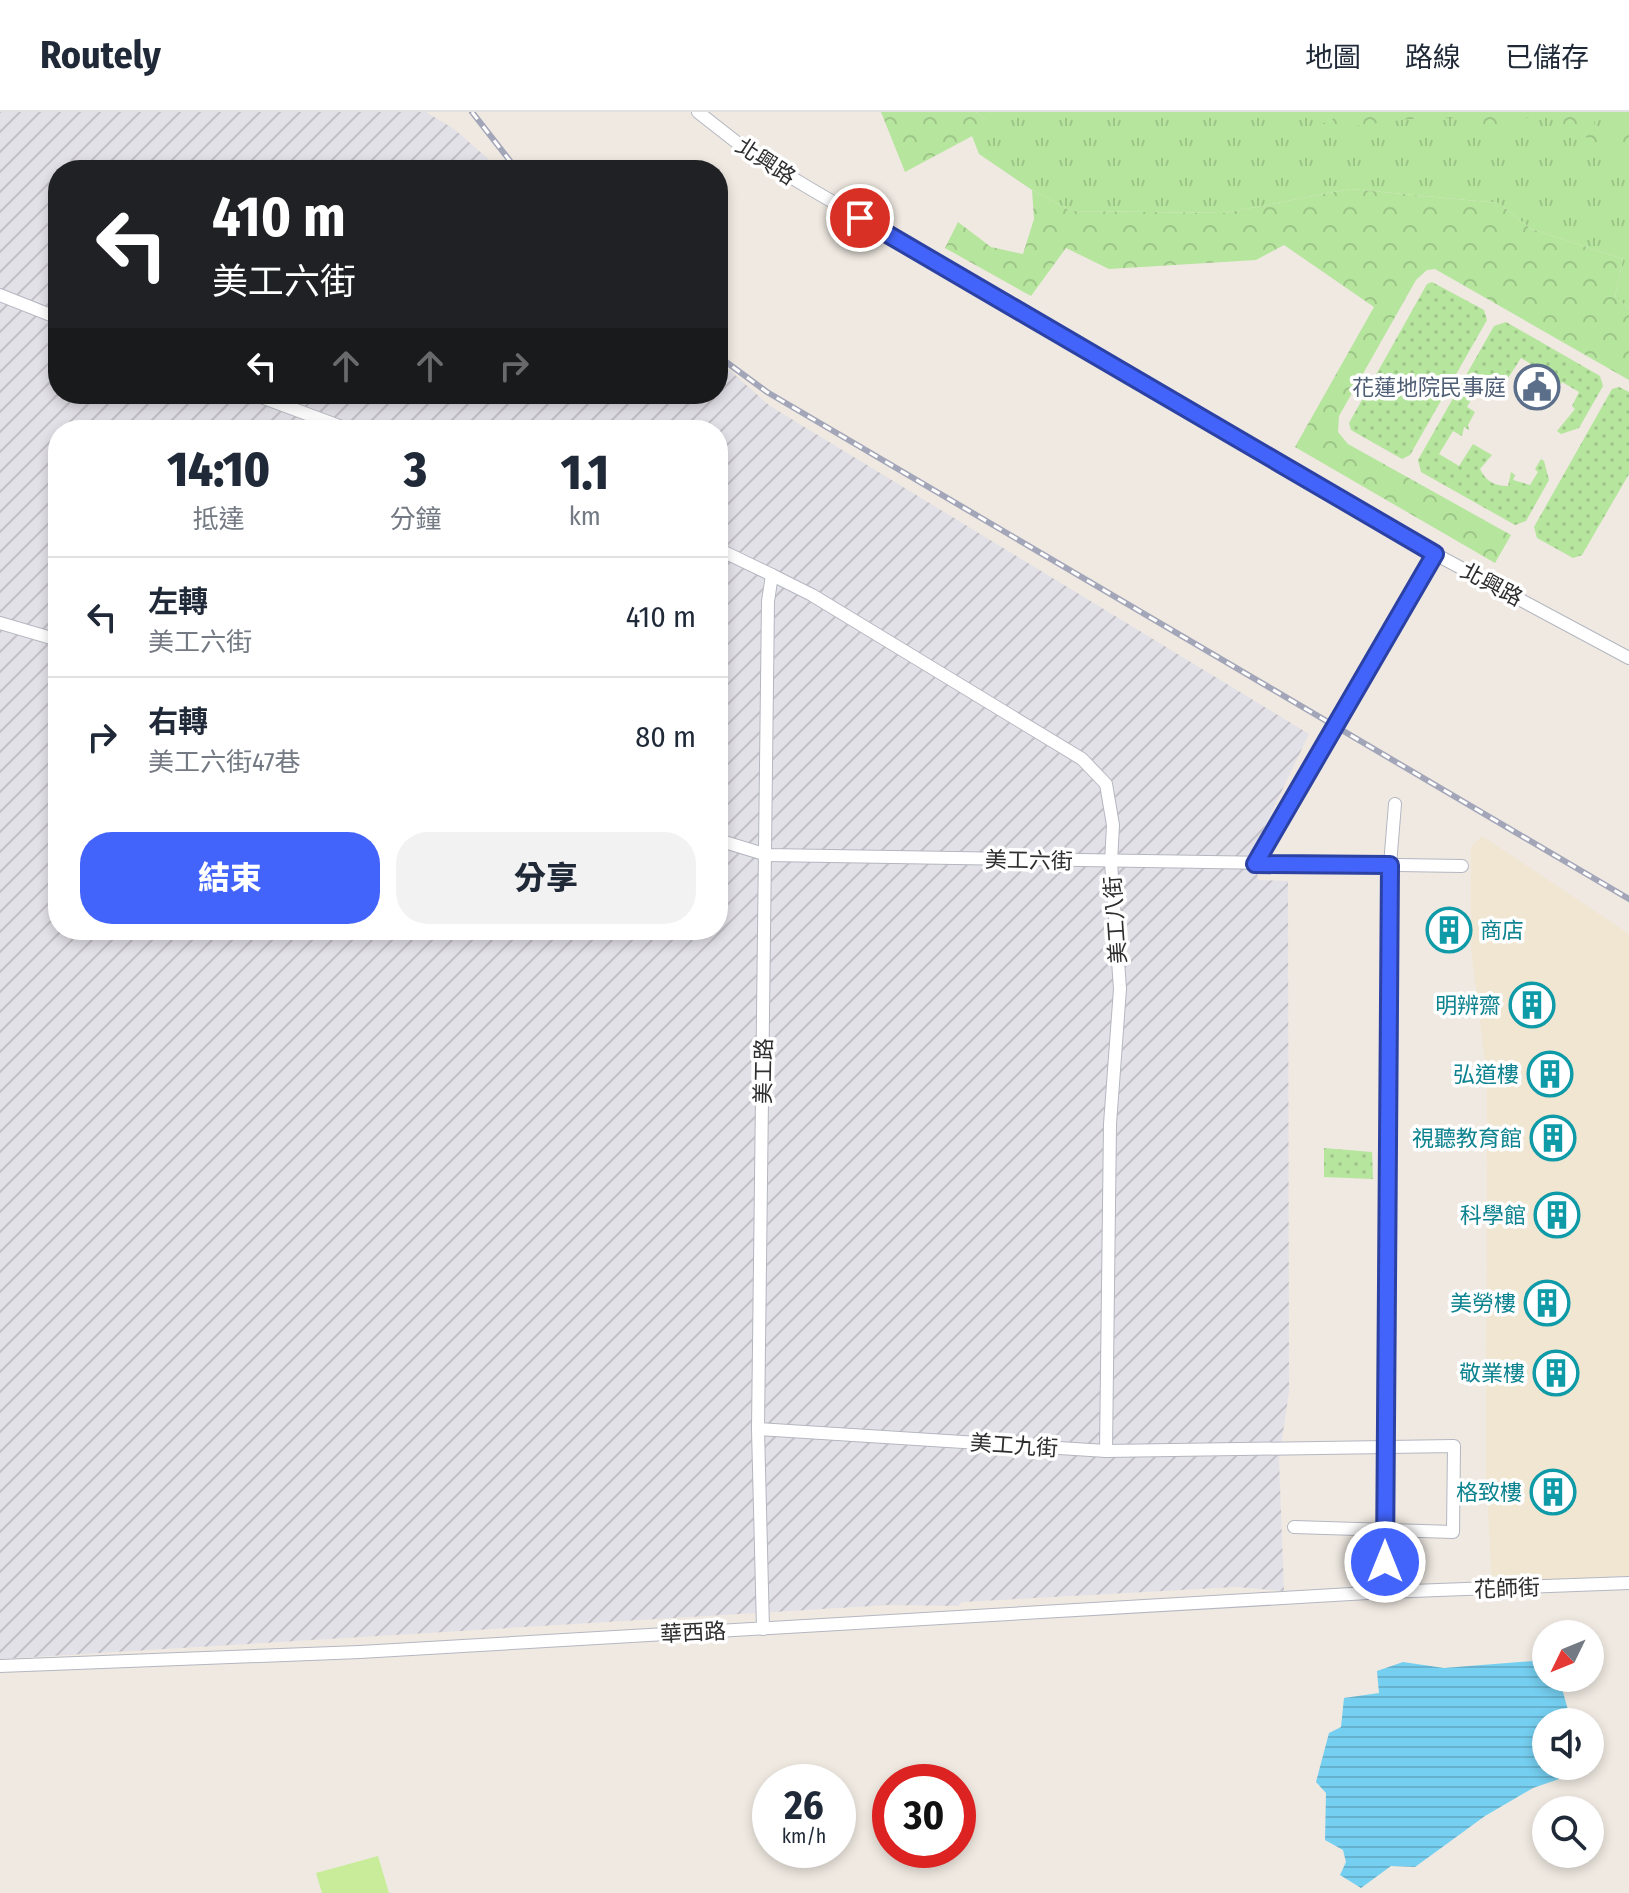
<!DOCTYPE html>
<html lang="zh-TW">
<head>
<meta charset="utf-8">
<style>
  :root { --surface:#fff; --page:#f2f2f3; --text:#1f2937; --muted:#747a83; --line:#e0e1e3; --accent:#4264fb }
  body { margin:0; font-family:"Fira Sans Condensed","Noto Sans TC",sans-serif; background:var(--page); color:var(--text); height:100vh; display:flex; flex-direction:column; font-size:30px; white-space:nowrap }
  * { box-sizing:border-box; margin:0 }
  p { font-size:26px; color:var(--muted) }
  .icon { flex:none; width:44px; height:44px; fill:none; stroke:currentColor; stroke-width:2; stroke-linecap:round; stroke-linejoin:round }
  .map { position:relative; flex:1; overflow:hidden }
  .drawer { position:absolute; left:48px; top:308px; width:680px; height:520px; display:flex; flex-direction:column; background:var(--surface); border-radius:32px; box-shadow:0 4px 12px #0003 }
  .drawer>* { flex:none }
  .banner { position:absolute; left:48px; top:48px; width:680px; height:244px; border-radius:32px; box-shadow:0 4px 12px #0003; background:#202124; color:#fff; overflow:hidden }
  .needle { width:52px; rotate:227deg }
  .fabs { position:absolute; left:1532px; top:1508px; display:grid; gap:16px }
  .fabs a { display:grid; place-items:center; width:72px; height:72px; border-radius:50%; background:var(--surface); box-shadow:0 4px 12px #0003; font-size:40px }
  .speed { position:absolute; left:752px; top:1652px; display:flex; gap:16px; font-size:40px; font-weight:700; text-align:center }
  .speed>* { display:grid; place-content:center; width:104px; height:104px; border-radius:50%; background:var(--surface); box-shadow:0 4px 12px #0003; line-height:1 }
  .speed small { font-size:20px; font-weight:400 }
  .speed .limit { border:12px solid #d22; background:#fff; color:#111 }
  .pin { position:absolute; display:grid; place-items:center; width:68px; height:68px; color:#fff; margin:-34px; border:4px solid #fff; border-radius:50%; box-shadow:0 2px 8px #0007 }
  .me { position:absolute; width:88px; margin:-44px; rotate:0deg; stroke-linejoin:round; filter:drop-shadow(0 0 6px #0008) }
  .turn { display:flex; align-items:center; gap:28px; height:168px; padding:0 32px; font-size:36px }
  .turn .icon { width:104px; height:104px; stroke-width:2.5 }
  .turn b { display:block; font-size:56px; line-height:68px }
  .lanes { display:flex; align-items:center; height:76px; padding:0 32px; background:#0003; justify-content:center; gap:40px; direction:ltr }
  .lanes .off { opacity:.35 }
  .eta { display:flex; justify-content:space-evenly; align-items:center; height:136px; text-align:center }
  .eta b { font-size:48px; font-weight:800; line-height:56px }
  .primary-button { display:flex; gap:16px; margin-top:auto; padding:16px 32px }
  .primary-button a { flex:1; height:92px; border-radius:32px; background:var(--accent); color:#fff; font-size:32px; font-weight:800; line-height:92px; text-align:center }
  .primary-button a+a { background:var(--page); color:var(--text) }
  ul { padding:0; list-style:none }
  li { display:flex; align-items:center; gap:24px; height:120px; padding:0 32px; border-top:2px solid var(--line) }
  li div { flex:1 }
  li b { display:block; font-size:30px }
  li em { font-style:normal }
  header { display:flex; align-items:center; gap:48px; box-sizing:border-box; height:112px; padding:0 40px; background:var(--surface); border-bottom:2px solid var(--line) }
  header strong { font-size:38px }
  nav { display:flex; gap:44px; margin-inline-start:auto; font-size:28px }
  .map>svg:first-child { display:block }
  .industrial { fill:url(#industrial-furrows); fill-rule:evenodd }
  .education { fill:#f0e6d1 }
  .grass { fill:url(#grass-tufts) }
  .forest { fill:url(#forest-crowns) }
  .park { fill:url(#park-dots) }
  .pitch { fill:#c9ec9a }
  .water { fill:url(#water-rules) }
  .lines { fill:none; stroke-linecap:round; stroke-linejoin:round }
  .minor-casing { stroke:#b4b7c1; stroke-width:14 }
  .minor { stroke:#fff; stroke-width:12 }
  .rail-casing { stroke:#a3a6b8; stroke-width:6 }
  .rail { stroke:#fff; stroke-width:3; stroke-dasharray:9; stroke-linecap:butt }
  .minor-bridge-casing { stroke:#b4b7c1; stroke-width:14; stroke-linecap:butt }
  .minor-bridge { stroke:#fff; stroke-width:12 }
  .route-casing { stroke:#2b41a3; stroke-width:20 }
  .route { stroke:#4264fb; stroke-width:14 }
  .labels { text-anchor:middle; stroke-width:7; stroke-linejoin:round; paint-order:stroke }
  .street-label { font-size:22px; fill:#2e2e2e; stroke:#fff }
  .service-label { font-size:22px; fill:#4e5e75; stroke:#fff; text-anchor:end }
  .culture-label { font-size:22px; fill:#0d838f; stroke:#fff; text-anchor:end }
</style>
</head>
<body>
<header>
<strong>Routely</strong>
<nav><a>地圖</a><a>路線</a><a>已儲存</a></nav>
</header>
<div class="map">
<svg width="1629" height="1781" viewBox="0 0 1629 1781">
  <defs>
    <pattern id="industrial-furrows" width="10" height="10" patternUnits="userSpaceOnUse" patternTransform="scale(2)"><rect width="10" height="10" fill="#e3e1e8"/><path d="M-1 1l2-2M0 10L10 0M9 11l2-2" fill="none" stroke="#c3c1c7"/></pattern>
    <pattern id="grass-tufts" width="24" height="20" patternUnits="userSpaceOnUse" patternTransform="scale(2)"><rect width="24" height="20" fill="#b6e59e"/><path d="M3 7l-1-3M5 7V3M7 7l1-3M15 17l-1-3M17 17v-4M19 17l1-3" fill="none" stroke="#9dc588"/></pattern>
    <pattern id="forest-crowns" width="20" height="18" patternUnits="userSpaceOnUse" patternTransform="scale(2)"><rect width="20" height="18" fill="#b6e59e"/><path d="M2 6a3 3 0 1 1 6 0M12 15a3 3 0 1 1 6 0" fill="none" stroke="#9dc588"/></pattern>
    <pattern id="park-dots" width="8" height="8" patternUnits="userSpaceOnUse" patternTransform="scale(2)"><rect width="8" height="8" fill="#b6e59e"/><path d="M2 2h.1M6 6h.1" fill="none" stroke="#9dc588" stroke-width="1.8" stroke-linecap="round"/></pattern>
    <pattern id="water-rules" width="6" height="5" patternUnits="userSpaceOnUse" patternTransform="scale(2)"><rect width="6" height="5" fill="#75cff0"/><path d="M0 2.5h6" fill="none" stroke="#66b2ce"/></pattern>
  </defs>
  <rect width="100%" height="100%" fill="#efe9e1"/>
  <path class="industrial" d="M0 0H426L454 17 501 58H58V282H718V248L770 294 1309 622 1255 735 1258 768 1288 769 1289 1280 1279 1348 1284 1479 1236 1475 962 1490 958 1494 888 1493 0 1547ZM58 318H718V818H58Z"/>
  <path class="education" d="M1482 724 1629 822V1464L1492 1470 1486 1360 1487 965 1471 837V735Z"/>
  <path class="grass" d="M976 0H1629V197L1615 184 1623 147 1531 117 1499 91 1350 77 1225 101 1071 99 1032 78 979 42 972 24 986 8Z"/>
  <g class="forest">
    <path d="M881 0H976L986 8 976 22 905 60Z"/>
    <path d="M1348 0H1539L1488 26 1463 6 1409 7 1302 21Z"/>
    <path d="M1542 0H1603L1594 10 1596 18 1609 27 1629 16V36L1609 38Z"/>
    <path d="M1350 77 1499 91 1531 117 1623 147 1615 184 1629 197V268L1435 157 1427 158 1416 168 1339 304 1338 320 1348 332 1511 423 1495 451 1295 335 1374 195 1284 133 1256 148 1109 157 1066 136 1031 184 945 136 958 110 991 135 1023 142 1034 107 1032 78 1071 99 1225 101Z"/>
  </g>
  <g class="park">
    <path d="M1432 170 1484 198 1487 208 1410 343 1402 347 1351 318 1349 311 1427 172Z"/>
    <path d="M1506 210 1600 264 1603 274 1579 316 1561 322 1557 319 1575 297 1572 294 1579 280 1562 270 1558 275 1529 257 1531 252 1521 246 1505 271 1492 272 1483 268 1467 295 1475 300 1468 313 1469 318 1464 315 1462 324 1453 319 1439 342 1459 354 1473 332 1492 343 1480 357C1486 369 1494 374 1508 374L1511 360 1515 363 1513 368 1530 373 1538 360 1535 357 1541 347 1544 349 1549 368 1526 409 1515 413 1421 360 1418 348 1494 214Z"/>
    <path d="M1619 275 1629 280V362L1582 443 1573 446 1537 426 1534 415 1612 277Z"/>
    <path d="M1324 1036 1372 1040 1373 1067 1324 1065Z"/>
  </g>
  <path class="pitch" d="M378 1744 389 1781H322L316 1761Z"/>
  <path class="water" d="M1545 1548 1546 1566H1559L1570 1605V1610H1546V1654H1570L1559 1667 1533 1676 1485 1704 1415 1755 1391 1754 1361 1776 1340 1763 1346 1750 1343 1738 1325 1728 1326 1681 1316 1670 1329 1621 1341 1615 1344 1586 1379 1581 1377 1559 1403 1550 1444 1556Z"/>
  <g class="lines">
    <g class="minor-casing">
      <g id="minor">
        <path d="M698 0 749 40 809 76 1435 442 1629 546"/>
        <path d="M0 183 58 206"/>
        <path d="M253 282 350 318"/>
        <path d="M718 437 772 463 768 489 758 1317 763 1517"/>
        <path d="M772 463 812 483 1082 647 1106 672 1113 713 1111 750 1120 877 1110 1012 1106 1339"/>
        <path d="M0 511 58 528"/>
        <path d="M1353 587 1435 442"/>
        <path d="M718 728 767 743 1462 754"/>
        <path d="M1255 752 1327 631"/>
        <path d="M758 1317 1106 1339 1454 1334 1453 1420 1294 1415"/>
        <path d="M1385 1480 1390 753 1395 692"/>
        <path d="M0 1554 360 1540 1385 1480 1629 1471"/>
      </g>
    </g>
    <use href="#minor" class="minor"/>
    <g class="rail-casing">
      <g id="rail">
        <path d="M472 0 517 58"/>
        <path d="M718 244 767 280 1629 787"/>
      </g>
    </g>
    <use href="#rail" class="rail"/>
    <g class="minor-bridge-casing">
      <path id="minor-bridge" d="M1327 631 1353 587"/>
    </g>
    <use href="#minor-bridge" class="minor-bridge"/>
  </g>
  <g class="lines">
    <g class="route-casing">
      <path id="route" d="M860 106 1435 442 1255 752 1390 753 1385 1450"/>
    </g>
    <use href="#route" class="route"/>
  </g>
  <defs>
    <g id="civic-ring" transform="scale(2.3)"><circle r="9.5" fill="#fff" stroke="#5c6f8a" stroke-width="1.5"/><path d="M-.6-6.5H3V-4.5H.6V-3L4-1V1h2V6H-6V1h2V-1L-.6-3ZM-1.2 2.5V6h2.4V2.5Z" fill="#5c6f8a"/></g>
    <g id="building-ring" transform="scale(2.3)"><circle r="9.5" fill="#fff" stroke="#0f9aa8" stroke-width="1.5"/><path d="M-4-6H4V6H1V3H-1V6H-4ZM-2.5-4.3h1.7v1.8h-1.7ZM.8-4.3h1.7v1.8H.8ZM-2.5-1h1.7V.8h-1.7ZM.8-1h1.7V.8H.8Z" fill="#0f9aa8"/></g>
  </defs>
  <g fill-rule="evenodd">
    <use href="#civic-ring" x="1537" y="275"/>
    <use href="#building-ring" x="1449" y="818"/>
    <use href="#building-ring" x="1532" y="893"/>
    <use href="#building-ring" x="1550" y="962"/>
    <use href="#building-ring" x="1553" y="1026"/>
    <use href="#building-ring" x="1557" y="1103"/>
    <use href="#building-ring" x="1547" y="1191"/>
    <use href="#building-ring" x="1556" y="1261"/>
    <use href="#building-ring" x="1553" y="1380"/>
  </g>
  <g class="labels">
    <g class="street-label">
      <text transform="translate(766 49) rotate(33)" y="8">北興路</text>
      <text transform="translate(1492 472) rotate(28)" y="8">北興路</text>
      <text transform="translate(1029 748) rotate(1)" y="8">美工六街</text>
      <text transform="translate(1115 808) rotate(-94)" y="8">美工八街</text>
      <text transform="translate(763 959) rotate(-89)" y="8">美工路</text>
      <text transform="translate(1014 1333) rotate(4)" y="8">美工九街</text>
      <text transform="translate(1507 1476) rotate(-2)" y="8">花師街</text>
      <text transform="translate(693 1520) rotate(-3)" y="8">華西路</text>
    </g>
    <g class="service-label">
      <text x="1506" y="283">花蓮地院民事庭</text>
    </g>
    <g class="culture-label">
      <text x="1480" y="826" text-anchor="start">商店</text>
      <text x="1501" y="901">明辨齋</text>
      <text x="1519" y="970">弘道樓</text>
      <text x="1522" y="1034">視聽教育館</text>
      <text x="1526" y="1111">科學館</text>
      <text x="1516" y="1199">美勞樓</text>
      <text x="1525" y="1269">敬業樓</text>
      <text x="1522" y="1388">格致樓</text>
    </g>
  </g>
</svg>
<div class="fabs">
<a><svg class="needle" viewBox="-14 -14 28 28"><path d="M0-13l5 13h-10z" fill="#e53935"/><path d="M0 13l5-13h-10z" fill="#747a83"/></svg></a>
<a><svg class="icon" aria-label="sound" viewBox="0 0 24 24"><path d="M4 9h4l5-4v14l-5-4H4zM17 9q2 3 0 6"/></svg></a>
<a><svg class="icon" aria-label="search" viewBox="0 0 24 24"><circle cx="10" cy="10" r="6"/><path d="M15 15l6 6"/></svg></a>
</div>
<div class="speed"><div>26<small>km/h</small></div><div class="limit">30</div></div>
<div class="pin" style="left:860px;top:106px;background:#d93025"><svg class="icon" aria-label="arrive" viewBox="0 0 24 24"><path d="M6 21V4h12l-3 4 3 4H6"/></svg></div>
<svg class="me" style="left:1385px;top:1450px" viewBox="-20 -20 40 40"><circle r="17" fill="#4264fb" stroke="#fff" stroke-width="3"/><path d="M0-11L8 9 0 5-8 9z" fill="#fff"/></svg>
<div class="banner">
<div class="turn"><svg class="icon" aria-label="left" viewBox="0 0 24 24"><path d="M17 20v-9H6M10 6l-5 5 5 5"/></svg><div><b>410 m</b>美工六街</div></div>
<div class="lanes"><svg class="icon" aria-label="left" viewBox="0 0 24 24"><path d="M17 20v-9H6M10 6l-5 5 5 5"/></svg><svg class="icon off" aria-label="ahead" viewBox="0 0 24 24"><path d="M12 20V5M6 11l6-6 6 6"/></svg><svg class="icon off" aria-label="ahead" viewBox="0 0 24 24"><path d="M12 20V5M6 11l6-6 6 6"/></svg><svg class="icon off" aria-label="right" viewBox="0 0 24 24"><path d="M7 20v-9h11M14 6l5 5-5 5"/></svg></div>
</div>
<section class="drawer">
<div class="eta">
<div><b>14:10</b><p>抵達</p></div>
<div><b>3</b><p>分鐘</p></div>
<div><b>1.1</b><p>km</p></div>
</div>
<ul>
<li><svg class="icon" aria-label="left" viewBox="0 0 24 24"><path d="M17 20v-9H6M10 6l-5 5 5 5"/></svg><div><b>左轉</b><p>美工六街</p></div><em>410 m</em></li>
<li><svg class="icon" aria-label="right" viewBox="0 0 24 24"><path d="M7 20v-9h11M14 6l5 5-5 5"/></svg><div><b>右轉</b><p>美工六街47巷</p></div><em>80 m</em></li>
</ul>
<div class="primary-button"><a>結束</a><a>分享</a></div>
</section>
</div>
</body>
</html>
